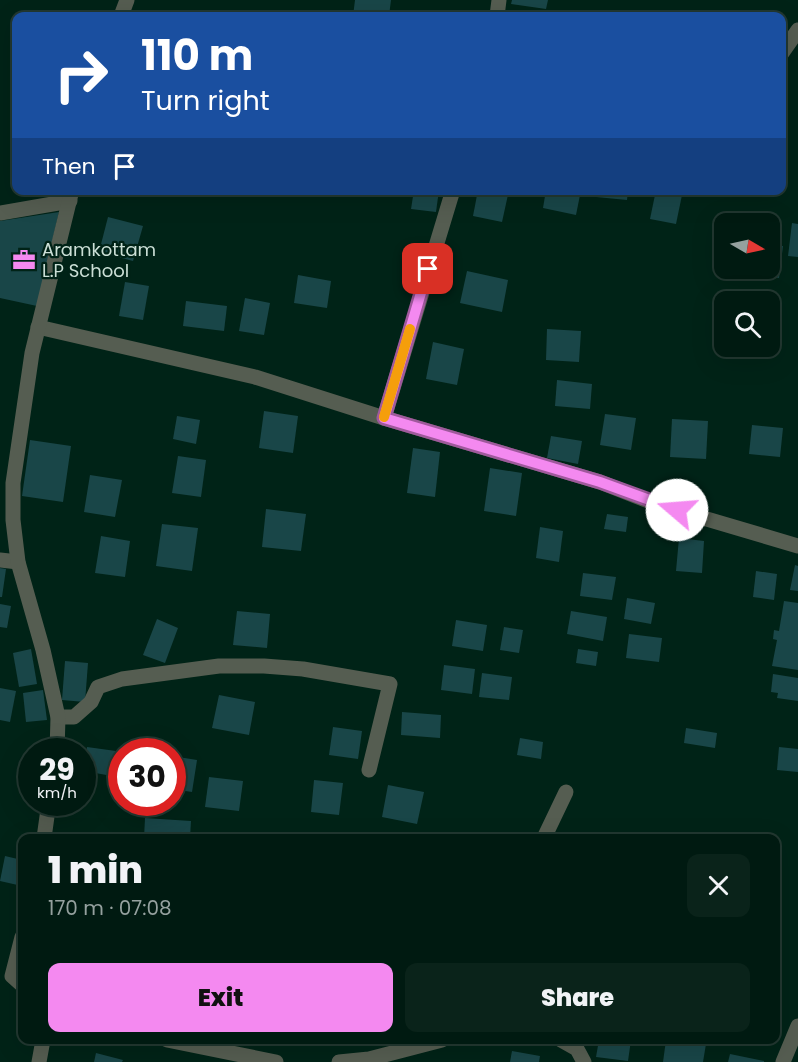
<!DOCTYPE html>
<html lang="en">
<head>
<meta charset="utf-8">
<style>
  :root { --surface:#001a11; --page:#0a231a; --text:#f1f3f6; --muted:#95a19f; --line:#223831; --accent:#f489f0 }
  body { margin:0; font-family:Poppins,sans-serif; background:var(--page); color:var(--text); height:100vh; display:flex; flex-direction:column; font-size:22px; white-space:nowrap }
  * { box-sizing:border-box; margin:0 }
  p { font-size:20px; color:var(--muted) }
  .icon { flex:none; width:33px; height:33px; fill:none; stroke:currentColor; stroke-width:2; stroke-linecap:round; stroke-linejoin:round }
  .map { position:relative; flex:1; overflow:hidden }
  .side { position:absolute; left:18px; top:834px; width:762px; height:210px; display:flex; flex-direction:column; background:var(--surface); border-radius:12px; box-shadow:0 6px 24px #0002,0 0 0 2px var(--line) }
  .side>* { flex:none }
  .top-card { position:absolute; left:12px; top:12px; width:774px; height:183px; border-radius:12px; box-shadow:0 6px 24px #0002,0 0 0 2px var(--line); background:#1a4fa0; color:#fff; overflow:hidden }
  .needle { width:39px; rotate:99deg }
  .controls { position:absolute; left:714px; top:213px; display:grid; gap:12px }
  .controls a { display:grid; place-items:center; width:66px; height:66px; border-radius:12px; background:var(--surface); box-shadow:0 6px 24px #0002,0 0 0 2px var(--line); font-size:30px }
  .speed { position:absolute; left:18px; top:738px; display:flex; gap:12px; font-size:30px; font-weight:700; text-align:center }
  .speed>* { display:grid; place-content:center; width:78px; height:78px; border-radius:50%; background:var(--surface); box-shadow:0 6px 24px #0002,0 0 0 2px var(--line); line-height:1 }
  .speed small { font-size:15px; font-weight:400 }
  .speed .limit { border:9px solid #d22; background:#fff; color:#111 }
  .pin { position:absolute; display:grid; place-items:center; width:51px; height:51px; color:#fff; margin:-26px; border-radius:12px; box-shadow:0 3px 9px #0006 }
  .me { position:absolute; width:66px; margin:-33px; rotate:288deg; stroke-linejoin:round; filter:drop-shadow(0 0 4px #0008) }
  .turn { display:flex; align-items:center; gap:21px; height:126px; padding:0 30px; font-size:27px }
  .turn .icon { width:78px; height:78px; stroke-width:2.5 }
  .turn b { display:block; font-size:42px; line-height:51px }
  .then { display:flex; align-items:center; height:57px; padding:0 30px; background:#0003; gap:12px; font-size:22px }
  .round { display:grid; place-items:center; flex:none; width:63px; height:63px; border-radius:12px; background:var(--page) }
  .headline { display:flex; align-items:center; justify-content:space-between; height:102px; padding:0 30px }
  h1 { font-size:36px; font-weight:800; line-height:45px }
  .primary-button { display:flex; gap:12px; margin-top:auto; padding:12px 30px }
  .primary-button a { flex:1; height:69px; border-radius:12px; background:var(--accent); color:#111; font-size:24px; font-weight:800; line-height:69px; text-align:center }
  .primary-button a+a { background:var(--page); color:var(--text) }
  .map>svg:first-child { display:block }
  .building { fill:#194648 }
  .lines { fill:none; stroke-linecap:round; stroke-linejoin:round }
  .street { stroke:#555d51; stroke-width:15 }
  .route-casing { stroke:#9f599c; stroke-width:15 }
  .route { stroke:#f489f0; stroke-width:10 }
  .slow { stroke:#f59e0b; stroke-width:10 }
  .labels { text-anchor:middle; stroke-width:4.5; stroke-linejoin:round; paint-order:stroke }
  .poi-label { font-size:18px; fill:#cbdfd6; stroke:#002317; text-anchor:start }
</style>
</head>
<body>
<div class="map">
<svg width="798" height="1062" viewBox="0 0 798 1062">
  <rect width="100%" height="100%" fill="#002317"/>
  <g class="building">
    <path d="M355 0H391L389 16H353Z"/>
    <path d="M512 0H548L546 9 511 4Z"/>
    <path d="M414 190H439L436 212 411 209Z"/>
    <path d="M478 190H509L502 222 473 216Z"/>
    <path d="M546 190H559L580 195 576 215 543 208Z"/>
    <path d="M596 190H628L627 200 596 197Z"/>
    <path d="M656 190 682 195 676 224 650 219Z"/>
    <path d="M59 212 37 306 0 298V221Z"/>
    <path d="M108 217 143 226 133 261 99 252Z"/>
    <path d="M792 223 798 224V257L788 256Z"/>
    <path d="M770 245 783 246 779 278 741 273V268H770Z"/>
    <path d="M467 271 508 280 502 312 460 303Z"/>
    <path d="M298 275 331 281 327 308 294 303Z"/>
    <path d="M125 282 149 286 143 320 119 316Z"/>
    <path d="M245 298 270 303 264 335 239 331Z"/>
    <path d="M186 301 227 306 224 331 183 326Z"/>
    <path d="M547 329 581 331 579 362 546 360Z"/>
    <path d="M433 342 464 349 457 385 426 379Z"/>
    <path d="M557 380 592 384 590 409 555 406Z"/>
    <path d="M264 411 298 416 293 453 259 448Z"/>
    <path d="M605 414 636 418 631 450 600 445Z"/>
    <path d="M177 416 200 420 196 444 173 439Z"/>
    <path d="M672 419 708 421 706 459 670 457Z"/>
    <path d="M752 425 783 428 780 457 749 454Z"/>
    <path d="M551 436 582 441 578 464 547 458Z"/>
    <path d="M30 440 71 446 63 502 22 496Z"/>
    <path d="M413 448 440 452 435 497 407 493Z"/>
    <path d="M178 456 206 460 201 497 172 493Z"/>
    <path d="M490 468 522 473 516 516 484 511Z"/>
    <path d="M90 475 122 480 115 517 84 512Z"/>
    <path d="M266 509 306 514 301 551 262 547Z"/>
    <path d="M607 514 628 517 626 532 604 529Z"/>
    <path d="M162 524 198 528 192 571 156 566Z"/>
    <path d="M540 527 563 531 559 562 536 558Z"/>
    <path d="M101 536 130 541 125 577 95 573Z"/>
    <path d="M679 538 704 541 702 573 676 571Z"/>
    <path d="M795 565 798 566V591L790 590Z"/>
    <path d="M0 568 6 569 2 597H0Z"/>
    <path d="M756 571 777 574 774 600 753 597Z"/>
    <path d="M583 573 616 577 612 600 580 596Z"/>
    <path d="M627 598 655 603 651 624 624 619Z"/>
    <path d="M784 601 798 603V670L772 666 777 640 773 639 774 630 779 631Z"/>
    <path d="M0 604 11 606 7 628 0 627Z"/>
    <path d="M237 611 270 614 267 648 233 645Z"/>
    <path d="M571 611 607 617 603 641 567 634Z"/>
    <path d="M157 619 178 628 165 663 143 655Z"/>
    <path d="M456 620 487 625 483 651 452 646Z"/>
    <path d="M504 627 523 630 519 653 500 650Z"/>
    <path d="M629 634 662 638 659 662 626 658Z"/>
    <path d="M31 649 37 684 19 687 13 653Z"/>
    <path d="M578 649 598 652 596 666 576 663Z"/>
    <path d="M65 661 88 663 85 702 62 700Z"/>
    <path d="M444 665 475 669 472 694 441 690Z"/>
    <path d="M482 673 512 677 509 700 479 697Z"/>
    <path d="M773 674 798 678V701L777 698 778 693 771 692Z"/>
    <path d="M0 688 16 691 10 722 0 720Z"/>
    <path d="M43 690 47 720 26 722 23 693Z"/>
    <path d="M219 695 255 702 249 735 212 728Z"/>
    <path d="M402 712 441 715 440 738 401 735Z"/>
    <path d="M333 727 362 731 358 759 329 755Z"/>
    <path d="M686 728 717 733 715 748 684 743Z"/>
    <path d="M520 738 543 742 541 759 517 755Z"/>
    <path d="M87 747 116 751 112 776 84 771Z"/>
    <path d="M779 747 798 749V772L777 770Z"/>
    <path d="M172 756 197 760 192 792 172 789Z"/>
    <path d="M209 777 243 781 239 811 205 807Z"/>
    <path d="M314 780 343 783 339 815 311 812Z"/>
    <path d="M388 785 424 792 417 824 382 817Z"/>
    <path d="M145 818 191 821 190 838H144Z"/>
    <path d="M5 856 22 860V886L0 881Z"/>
    <path d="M599 1040H631L628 1061 596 1057Z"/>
    <path d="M666 1040 706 1044 703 1062H663Z"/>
    <path d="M512 1051 540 1056 539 1062H510Z"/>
    <path d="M96 1053 123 1060 122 1062H94Z"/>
    <path d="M730 1054 764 1061V1062H728Z"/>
  </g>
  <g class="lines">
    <g class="street">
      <path d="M121 16 127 0"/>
      <path d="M497 16 499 0"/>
      <path d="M782 53 798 30"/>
      <path d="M0 213 70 201"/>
      <path d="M38 327 255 377 384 418 600 482 656 504 798 546"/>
      <path d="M384 418 453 190"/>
      <path d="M0 560 18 562"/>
      <path d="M58 717H74L91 702 98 687 122 679 219 666H264L303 669 390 684 369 770"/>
      <path d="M57 752 58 717 43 650 18 562 13 520V483L32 353 72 190"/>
      <path d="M44 838 49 802"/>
      <path d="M544 838 566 792"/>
      <path d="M22 937 12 976 22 985"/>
      <path d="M167 1040 276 1062"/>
      <path d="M561 1040 577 1049 584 1062"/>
      <path d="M39 1062 43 1040"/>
      <path d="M339 1062 369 1059 442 1040"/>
      <path d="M783 1062 798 1026"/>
    </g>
  </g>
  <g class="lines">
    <g class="route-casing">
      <path id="route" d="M428 269 384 418 600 482 677 510"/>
    </g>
    <use href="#route" class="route"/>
    <path class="slow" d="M384 417 410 329"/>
  </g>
  <defs>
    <g id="office-bare" transform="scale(1.8)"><path d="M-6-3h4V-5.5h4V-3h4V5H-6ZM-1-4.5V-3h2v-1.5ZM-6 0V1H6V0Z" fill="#f489f0" stroke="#002317" stroke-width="2.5" paint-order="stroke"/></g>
  </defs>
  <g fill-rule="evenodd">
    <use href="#office-bare" x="24" y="260"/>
  </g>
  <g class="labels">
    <g class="poi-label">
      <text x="42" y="256">Aramkottam<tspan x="42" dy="21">L.P School</tspan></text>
    </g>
  </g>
</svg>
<div class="controls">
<a><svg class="needle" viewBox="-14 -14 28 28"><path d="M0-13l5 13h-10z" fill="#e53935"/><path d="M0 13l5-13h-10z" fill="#95a19f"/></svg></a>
<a><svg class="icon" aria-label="search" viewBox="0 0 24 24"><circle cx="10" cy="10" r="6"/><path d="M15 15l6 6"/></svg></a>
</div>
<div class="speed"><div>29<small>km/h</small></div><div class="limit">30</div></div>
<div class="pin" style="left:428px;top:269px;background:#d93025"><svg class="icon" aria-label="arrive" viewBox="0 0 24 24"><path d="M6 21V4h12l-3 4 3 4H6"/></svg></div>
<svg class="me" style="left:677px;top:510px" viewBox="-20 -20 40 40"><circle r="19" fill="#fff"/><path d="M0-13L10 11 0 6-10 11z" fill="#f489f0"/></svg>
<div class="top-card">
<div class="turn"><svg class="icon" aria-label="right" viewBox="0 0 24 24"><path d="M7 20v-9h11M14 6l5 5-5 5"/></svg><div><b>110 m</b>Turn right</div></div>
<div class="then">Then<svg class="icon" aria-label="arrive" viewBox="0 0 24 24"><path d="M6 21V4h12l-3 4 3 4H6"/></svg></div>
</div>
<section class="side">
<div class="headline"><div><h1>1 min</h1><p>170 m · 07:08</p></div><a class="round"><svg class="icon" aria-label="close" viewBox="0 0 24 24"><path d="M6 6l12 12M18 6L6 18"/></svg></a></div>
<div class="primary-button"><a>Exit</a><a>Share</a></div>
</section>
</div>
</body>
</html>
